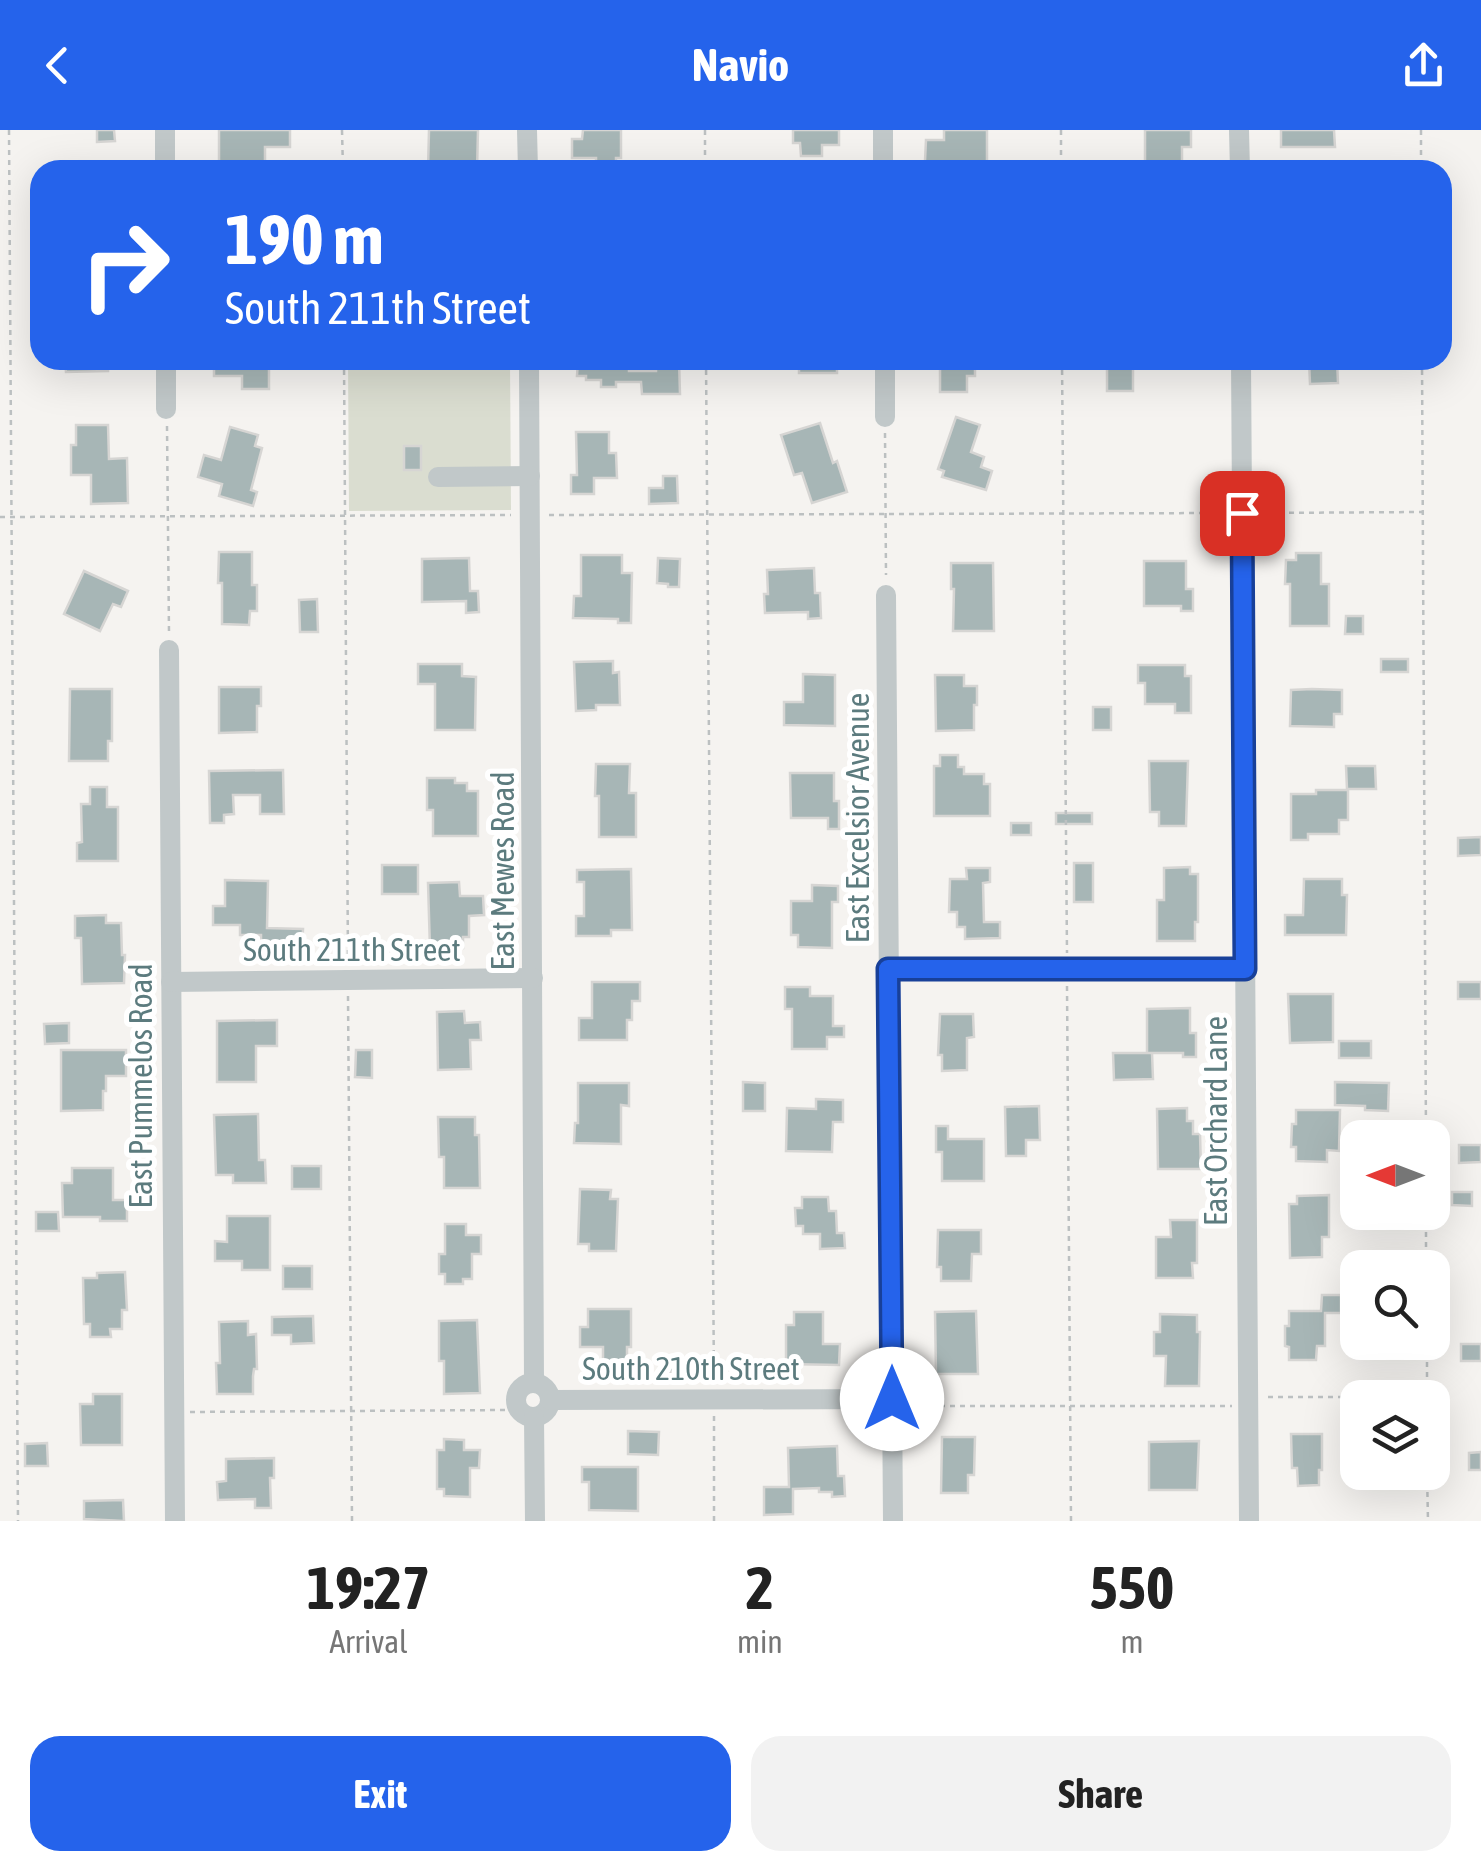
<!DOCTYPE html>
<html lang="en">
<head>
<meta charset="utf-8">
<style>
  :root { --surface:#fff; --page:#f2f2f2; --text:#222; --muted:#767676; --accent:#2563eb }
  body { margin:0; font-family:"Asap Condensed",sans-serif; background:var(--page); color:var(--text); height:100vh; display:flex; flex-direction:column; font-size:38px; white-space:nowrap }
  * { box-sizing:border-box; margin:0 }
  p { font-size:32px; color:var(--muted) }
  .icon { flex:none; width:55px; height:55px; fill:none; stroke:currentColor; stroke-width:2; stroke-linecap:round; stroke-linejoin:round }
  .map { position:relative; height:1391px; overflow:hidden }
  .sheet { display:flex; flex-direction:column; background:var(--surface); flex:1 }
  .sheet>* { flex:none }
  .hud { position:absolute; left:30px; top:30px; width:1422px; height:210px; border-radius:30px; box-shadow:0 10px 40px #0002; background:#2563eb; color:#fff; overflow:hidden }
  .needle { width:65px; rotate:270deg }
  .buttons { position:absolute; left:1340px; top:990px; display:grid; gap:20px }
  .buttons a { display:grid; place-items:center; width:110px; height:110px; border-radius:20px; background:var(--surface); box-shadow:0 10px 40px #0002; font-size:50px }
  .pin { position:absolute; display:grid; place-items:center; width:85px; height:85px; color:#fff; margin:-42px; border-radius:20px; box-shadow:0 5px 15px #0006 }
  .me { position:absolute; width:110px; margin:-55px; rotate:0deg; stroke-linejoin:round; filter:drop-shadow(0 0 8px #0008) }
  .turn { display:flex; align-items:center; gap:35px; height:210px; padding:0 30px; font-size:45px }
  .turn .icon { width:130px; height:130px; stroke-width:2.5 }
  .turn b { display:block; font-size:70px; line-height:85px }
  .eta { display:flex; justify-content:space-evenly; align-items:center; height:170px; text-align:center }
  .eta b { font-size:60px; font-weight:700; line-height:70px }
  .button { display:flex; gap:20px; margin-top:auto; padding:20px 30px }
  .button a { flex:1; height:115px; border-radius:30px; background:var(--accent); color:#fff; font-size:40px; font-weight:700; line-height:115px; text-align:center }
  .button a+a { background:var(--page); color:var(--text) }
  header { display:flex; justify-content:space-between; align-items:center; height:130px; padding:0 30px; background:var(--accent); color:#fff; font-size:45px; font-weight:700 }
  .map>svg:first-child { display:block }
  .green { fill:#daddd0 }
  .building { fill:#a7b6b6; stroke:#d6d5d3; stroke-width:2.5 }
  .lines { fill:none; stroke-linecap:round; stroke-linejoin:round }
  .path { stroke:#bcc0c1; stroke-width:2.5; stroke-dasharray:5 5; stroke-linecap:butt }
  .minor { stroke:#c1c8c9; stroke-width:20 }
  .route-casing { stroke:#184099; stroke-width:25 }
  .route { stroke:#2563eb; stroke-width:18 }
  .labels { text-anchor:middle; stroke-width:10; stroke-linejoin:round; paint-order:stroke }
  .street-label { font-size:32px; fill:#5c7b7e; stroke:#fff }
</style>
</head>
<body>
<header><svg class="icon" aria-label="back" viewBox="0 0 24 24"><path d="M15 5l-7 7 7 7"/></svg>Navio<svg class="icon" aria-label="share" viewBox="0 0 24 24"><path d="M12 15V3M7 8l5-5 5 5M5 13v7h14v-7"/></svg></header>
<div class="map">
<svg width="1481" height="1391" viewBox="0 0 1481 1391">
  <rect width="100%" height="100%" fill="#f5f3f0"/>
  <path class="green" d="M348 230H510L511 380 349 381Z"/>
  <g class="building">
    <path d="M97 0H114L115 11 97 12Z"/>
    <path d="M219 0H290V17H265V40H219Z"/>
    <path d="M429 0H478L477 40H428Z"/>
    <path d="M583 0H621V28H616V40H596V28H572V9H582Z"/>
    <path d="M793 0H839V15H822V26H801L800 13H793Z"/>
    <path d="M944 0H987V39H959V32L925 31 926 10H944Z"/>
    <path d="M1145 0H1191V17H1182V40H1152V35H1145Z"/>
    <path d="M1281 0H1334L1335 17H1281Z"/>
    <path d="M65 230H108V241L66 242Z"/>
    <path d="M214 230H269V259H242V246H214Z"/>
    <path d="M578 230 629 231V241H656V230H679L680 264H642L641 252H616V257H601V250H586V246H577Z"/>
    <rect x="799" y="230" width="38" height="13"/>
    <path d="M940 230H975V246H967V262H940Z"/>
    <path d="M1309 230H1337L1338 253 1310 254Z"/>
    <rect x="1107" y="238" width="26" height="23"/>
    <path d="M956 287 980 295 971 322 984 327 981 337 992 341 986 360 942 347 944 341 938 339Z"/>
    <path d="M820 293 833 333 837 331 847 362 812 373 802 343 794 345 781 305Z"/>
    <path d="M76 295H108L109 329 127 328 128 373 91 374V345H71V315H76Z"/>
    <path d="M230 297 258 305 255 316 262 318 251 360 257 362 253 376 219 366 222 354 198 347 204 325 221 330Z"/>
    <path d="M576 302H609V323H616L617 348H594V364H571V345H577Z"/>
    <rect x="404" y="316" width="17" height="24"/>
    <path d="M663 346H677L678 373 649 374V358H663Z"/>
    <path d="M219 422H252V455H257V481H250L249 495 222 494V453H218Z"/>
    <path d="M1296 423H1321V454H1329V496H1290V454H1285L1286 430H1296Z"/>
    <path d="M581 425H622V443H632L631 493H618V489L573 488 574 466H581Z"/>
    <path d="M469 428 470 461H478L479 482 466 483V471L422 472V429Z"/>
    <path d="M658 428 680 429 679 457H668V454L657 453Z"/>
    <path d="M1144 431H1186V459H1193V481H1181V476H1144Z"/>
    <path d="M951 433H993L994 501H953L954 459H951Z"/>
    <path d="M814 438 815 463H820L821 488 808 489V482L765 483 764 464H768L767 440Z"/>
    <path d="M84 441 128 461 121 477 113 474 100 501 64 484Z"/>
    <path d="M317 469 318 502H300L299 470Z"/>
    <path d="M1346 486H1363V504H1345Z"/>
    <rect x="1381" y="529" width="27" height="13"/>
    <path d="M613 531V543L619 542 620 575H596V580L576 581 574 532Z"/>
    <path d="M418 534H462V546L476 547 475 600H435V554H418Z"/>
    <path d="M1138 535H1185V546H1191V583H1175V574H1145V553H1138Z"/>
    <path d="M803 544 835 545V596L784 595V572H803Z"/>
    <path d="M935 545H964V556H977V575H974V600L936 601Z"/>
    <path d="M219 557H261V576H257V602L219 603Z"/>
    <path d="M70 559H112V611H108V631H69Z"/>
    <path d="M1312 559 1342 560V584H1334V597L1290 596 1291 560Z"/>
    <rect x="1093" y="577" width="18" height="23"/>
    <path d="M940 625H958V637H964V644H984V654H990V686H934V636H940Z"/>
    <path d="M1149 631H1188L1186 696H1159V682H1150Z"/>
    <path d="M596 634H630L629 663H636V707H599V666H595Z"/>
    <path d="M1346 636H1375L1376 659H1347Z"/>
    <path d="M283 640 284 684H260V665H233L234 684 224 685V693H210L209 641Z"/>
    <path d="M790 643H834V671H839V699H828V688H791Z"/>
    <path d="M427 648H455V653H467V661H478V706H433V680H427Z"/>
    <path d="M90 657H107V677H118V731H77V713L82 712 81 674H90Z"/>
    <path d="M1316 660H1348V690H1339V704H1308V710H1291V664H1316Z"/>
    <rect x="1056" y="683" width="36" height="11"/>
    <rect x="1011" y="693" width="20" height="12"/>
    <path d="M1481 707V725L1458 726V708Z"/>
    <rect x="1074" y="733" width="19" height="39"/>
    <rect x="382" y="735" width="36" height="29"/>
    <path d="M1190 737V744H1198V792H1195V811H1157V770H1164V738Z"/>
    <path d="M966 738H990V752L983 753 984 792H1000V808L965 809V797H957V782H949L950 749H967Z"/>
    <path d="M631 739 632 800H611V806H576V786H584V752H577V740Z"/>
    <path d="M1304 749H1342V765H1347L1346 805H1285V785H1303Z"/>
    <path d="M225 750 268 751 267 798 303 799 302 822 261 821V805H240V795H213V776H225Z"/>
    <path d="M459 752 460 766H483L484 785 469 786V807H463V818L430 819 428 753Z"/>
    <path d="M812 755 838 756V772H832V818L798 817V805H791V771H812Z"/>
    <path d="M106 785V793H121L122 825H125L124 853 82 854 81 808H75V786Z"/>
    <path d="M592 852H640V871H632V890H627V910H579V888H592Z"/>
    <rect x="1458" y="852" width="23" height="17"/>
    <path d="M785 857H810V866H833V896H844V907H827V919H792V879H785Z"/>
    <path d="M1288 864H1333V912L1290 913Z"/>
    <path d="M1190 878V903H1196V927H1183V923H1152L1153 949 1114 950 1113 923H1151H1147V879Z"/>
    <path d="M464 881 465 893 480 892 481 910H470L471 939 438 940 437 882Z"/>
    <path d="M940 884H973L974 907 967 908V940L942 941V925H938Z"/>
    <path d="M277 890V916H256V952H217V891Z"/>
    <path d="M69 893V913L45 914 44 894Z"/>
    <rect x="1339" y="911" width="32" height="17"/>
    <path d="M61 920H126V946H106V961H103V980L61 981Z"/>
    <path d="M356 920H372V948L355 947Z"/>
    <path d="M743 952 765 953V981H743Z"/>
    <path d="M1335 952 1389 953 1388 981 1365 980V976L1335 975Z"/>
    <path d="M578 953H629V976L621 975V1014L574 1013 575 993H578Z"/>
    <path d="M816 969 843 970V992H833L832 1022 786 1021 787 978 816 979Z"/>
    <path d="M1039 976 1040 1010H1026V1026H1006L1005 977Z"/>
    <path d="M1187 978V991H1193V1004H1200L1201 1039H1158L1157 979Z"/>
    <path d="M1296 980H1340L1339 1021 1327 1020V1032L1296 1031V1017H1291L1292 994H1296Z"/>
    <path d="M258 984 259 1030H265L266 1053H233V1045H216L214 985Z"/>
    <path d="M438 987H475V1005H479L480 1058H444V1027H439Z"/>
    <path d="M936 996H948V1009H984V1051H942V1022H936Z"/>
    <path d="M1459 1015H1481V1032L1459 1033Z"/>
    <rect x="292" y="1036" width="29" height="23"/>
    <path d="M72 1038H113V1070H127V1091H100V1087H63L62 1053H72Z"/>
    <path d="M580 1059 611 1060 610 1069H618L616 1121H589V1114H578Z"/>
    <path d="M1452 1062H1472V1076L1452 1075Z"/>
    <path d="M1329 1065V1107H1322V1127L1290 1128 1289 1074H1297V1066Z"/>
    <path d="M802 1067H828L829 1081H836L837 1103H844L845 1118 820 1119V1104H803V1096H796L795 1078H802Z"/>
    <path d="M36 1082H58L59 1101H36Z"/>
    <path d="M227 1086H270V1140H242V1131H215V1111L227 1112Z"/>
    <path d="M1170 1090H1197V1133H1192L1193 1148H1156V1107H1171Z"/>
    <path d="M445 1094H466V1105H481V1124H472V1149H463V1154H445V1144H439V1124H445Z"/>
    <path d="M938 1100H981V1124H972L971 1151H941V1137H937Z"/>
    <rect x="283" y="1136" width="29" height="23"/>
    <path d="M125 1142 127 1180H122V1199H110L111 1207H90V1194H84L83 1148H97V1143Z"/>
    <path d="M1322 1165H1341V1183H1325V1216H1317L1316 1230H1289V1217L1285 1216V1196H1289V1181H1321Z"/>
    <path d="M588 1179H631V1217H627V1233H603V1217H580V1197H588Z"/>
    <path d="M976 1181 978 1244H936L935 1182Z"/>
    <path d="M794 1182H823V1214H840L839 1235 786 1234V1195H794Z"/>
    <path d="M1160 1184 1197 1185V1202H1200L1199 1256H1165L1166 1226H1154V1202H1160Z"/>
    <path d="M313 1186 314 1213 291 1214V1205H272V1187Z"/>
    <path d="M477 1190 480 1263 444 1264V1231H439V1191Z"/>
    <path d="M248 1191V1205L256 1204 257 1239H254L253 1246V1264H217L216 1233H220L219 1192Z"/>
    <rect x="1461" y="1214" width="20" height="17"/>
    <path d="M665 1229H682L683 1241 666 1242Z"/>
    <path d="M93 1264H122V1315H81L80 1274H93Z"/>
    <path d="M628 1301 659 1302 658 1325 628 1324Z"/>
    <path d="M1291 1304H1322V1340H1319V1355L1298 1356 1297 1338H1292Z"/>
    <path d="M942 1307H975L974 1345H968V1363H941Z"/>
    <path d="M444 1309 464 1310V1320H480L479 1338H470V1367L444 1366V1359H437V1320H444Z"/>
    <path d="M1199 1311 1197 1360H1149V1312Z"/>
    <path d="M47 1313 48 1336H25V1314Z"/>
    <path d="M837 1316 838 1346H844L845 1366 832 1367V1362H819V1358L793 1359V1384L764 1385V1357H789L788 1318Z"/>
    <path d="M1481 1322V1340H1469V1323Z"/>
    <path d="M274 1328V1348H270L271 1378H255V1369L218 1370 217 1352 226 1351V1329Z"/>
    <path d="M582 1337H638V1381L589 1380V1352H582Z"/>
    <path d="M123 1370 124 1391 84 1389V1371Z"/>
  </g>
  <g class="lines">
    <g class="path">
      <path d="M9 0 18 1391"/>
      <path d="M342 0 343 40"/>
      <path d="M705 0V40"/>
      <path d="M1061 0V40"/>
      <path d="M1421 0V40"/>
      <path d="M344 230 348 833"/>
      <path d="M706 230 714 1253"/>
      <path d="M1062 230 1067 823"/>
      <path d="M1422 230 1426 1008"/>
      <path d="M167 296 169 503"/>
      <path d="M885 303 886 445"/>
      <path d="M1259 383 1422 382"/>
      <path d="M549 385 1226 383"/>
      <path d="M0 387 511 385"/>
      <path d="M1067 856 1071 1391"/>
      <path d="M348 866 352 1391"/>
      <path d="M1426 1082V1138"/>
      <path d="M1427 1212V1266"/>
      <path d="M1268 1267H1427"/>
      <path d="M910 1276H1232"/>
      <path d="M190 1282 505 1280"/>
      <path d="M714 1286V1391"/>
      <path d="M1427 1342 1428 1391"/>
    </g>
    <g class="minor">
      <path d="M165 0V40"/>
      <path d="M527 0 528 40"/>
      <path d="M883 0V40"/>
      <path d="M1239 0 1240 40"/>
      <path d="M166 230V279"/>
      <path d="M529 230 534 1252"/>
      <path d="M885 230V287"/>
      <path d="M1241 230 1249 1391"/>
      <path d="M438 347 530 346"/>
      <path d="M886 465 893 1391"/>
      <path d="M169 520 175 1391"/>
      <path d="M888 839H1245"/>
      <path d="M171 852 533 848"/>
      <circle cx="533" cy="1270" r="17"/>
      <path d="M550 1270 892 1269"/>
      <path d="M534 1287 535 1391"/>
    </g>
  </g>
  <g class="lines">
    <g class="route-casing">
      <path id="route" d="M892 1269 888 839H1245L1242 383"/>
    </g>
    <use href="#route" class="route"/>
  </g>
  <g class="labels">
    <g class="street-label">
      <text transform="translate(858 688) rotate(-90)" y="11">East Excelsior Avenue</text>
      <text transform="translate(503 741) rotate(-90)" y="11">East Mewes Road</text>
      <text x="352" y="831">South 211th Street</text>
      <text transform="translate(141 956) rotate(-90)" y="11">East Pummelos Road</text>
      <text transform="translate(1216 991) rotate(-90)" y="11">East Orchard Lane</text>
      <text x="691" y="1250">South 210th Street</text>
    </g>
  </g>
</svg>
<div class="buttons">
<a><svg class="needle" viewBox="-14 -14 28 28"><path d="M0-13l5 13h-10z" fill="#e53935"/><path d="M0 13l5-13h-10z" fill="#767676"/></svg></a>
<a><svg class="icon" aria-label="search" viewBox="0 0 24 24"><circle cx="10" cy="10" r="6"/><path d="M15 15l6 6"/></svg></a>
<a><svg class="icon" aria-label="layers" viewBox="0 0 24 24"><path d="M12 4l9 5-9 5-9-5zM3 14l9 5 9-5"/></svg></a>
</div>
<div class="pin" style="left:1242px;top:383px;background:#d93025"><svg class="icon" aria-label="arrive" viewBox="0 0 24 24"><path d="M6 21V4h12l-3 4 3 4H6"/></svg></div>
<svg class="me" style="left:892px;top:1269px" viewBox="-20 -20 40 40"><circle r="19" fill="#fff"/><path d="M0-13L10 11 0 6-10 11z" fill="#2563eb"/></svg>
<div class="hud">
<div class="turn"><svg class="icon" aria-label="right" viewBox="0 0 24 24"><path d="M7 20v-9h11M14 6l5 5-5 5"/></svg><div><b>190 m</b>South 211th Street</div></div>
</div>
</div>
<section class="sheet">
<div class="eta">
<div><b>19:27</b><p>Arrival</p></div>
<div><b>2</b><p>min</p></div>
<div><b>550</b><p>m</p></div>
</div>
<div class="button"><a>Exit</a><a>Share</a></div>
</section>
</body>
</html>
